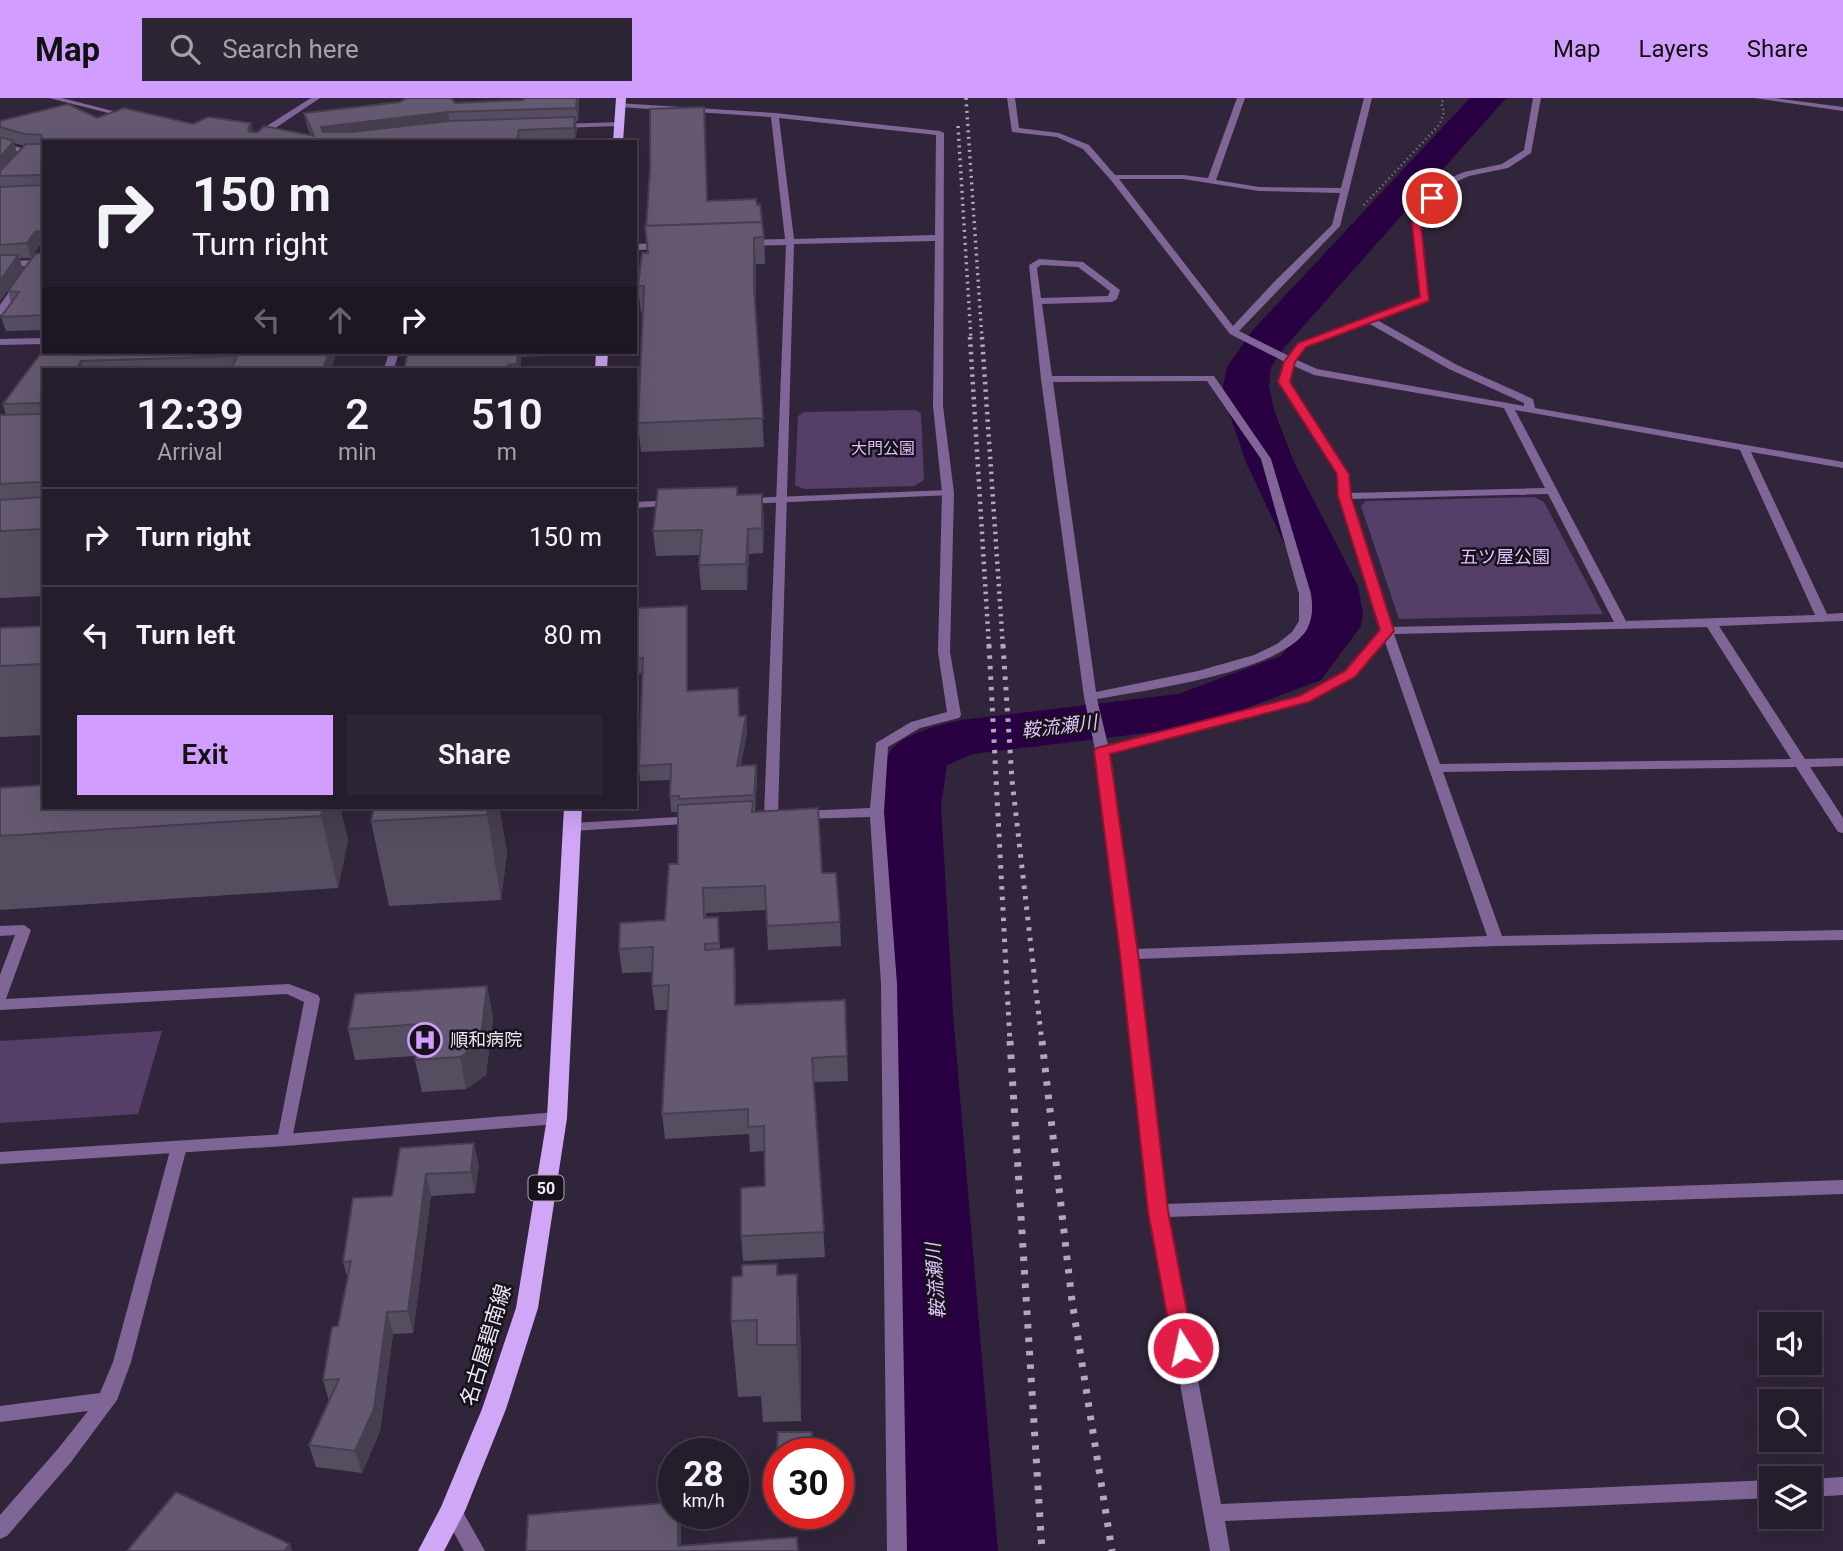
<!DOCTYPE html>
<html lang="en">
<head>
<meta charset="utf-8">
<style>
  :root { --surface:#251c2c; --page:#2d2534; --text:#f1f3f6; --muted:#a3a1a9; --line:#423a48; --accent:#d19dfe }
  body { margin:0; font-family:Roboto,"Noto Sans JP",sans-serif; background:var(--page); color:var(--text); height:100vh; display:flex; flex-direction:column; font-size:26px; white-space:nowrap }
  * { box-sizing:border-box; margin:0 }
  p { font-size:23px; color:var(--muted) }
  .icon { flex:none; width:38px; height:38px; fill:none; stroke:currentColor; stroke-width:2; stroke-linecap:round; stroke-linejoin:round }
  .map { position:relative; flex:1; overflow:hidden }
  .panel { position:absolute; left:42px; top:270px; width:595px; height:441px; display:flex; flex-direction:column; background:var(--surface); border-radius:0px; box-shadow:0 7px 28px #0002,0 0 0 2px var(--line) }
  .panel>* { flex:none }
  .top-card { position:absolute; left:42px; top:42px; width:595px; height:214px; border-radius:0px; box-shadow:0 7px 28px #0002,0 0 0 2px var(--line); background:#251c2c; color:var(--text); overflow:hidden }
  .tools { position:absolute; left:1759px; top:1214px; display:grid; gap:14px }
  .tools a { display:grid; place-items:center; width:63px; height:63px; border-radius:0px; background:var(--surface); box-shadow:0 7px 28px #0002,0 0 0 2px var(--line); font-size:35px }
  .speed { position:absolute; left:658px; top:1340px; display:flex; gap:14px; font-size:35px; font-weight:700; text-align:center }
  .speed>* { display:grid; place-content:center; width:91px; height:91px; border-radius:50%; background:var(--surface); box-shadow:0 7px 28px #0002,0 0 0 2px var(--line); line-height:1 }
  .speed small { font-size:18px; font-weight:400 }
  .speed .limit { border:10px solid #d22; background:#fff; color:#111 }
  .pin { position:absolute; display:grid; place-items:center; width:60px; height:60px; color:#fff; margin:-30px; border:4px solid #fff; border-radius:50%; box-shadow:0 2px 7px #0007 }
  .me { position:absolute; width:77px; margin:-38px; rotate:350deg; stroke-linejoin:round; filter:drop-shadow(0 0 5px #0008) }
  .turn { display:flex; align-items:center; gap:24px; height:147px; padding:0 35px; font-size:32px }
  .turn .icon { width:91px; height:91px; stroke-width:2.5 }
  .turn b { display:block; font-size:49px; line-height:60px }
  .lanes { display:flex; align-items:center; height:66px; padding:0 35px; background:#0003; justify-content:center; gap:35px; direction:ltr }
  .lanes .off { opacity:.35 }
  .eta { display:flex; justify-content:space-evenly; align-items:center; height:119px; text-align:center }
  .eta b { font-size:42px; font-weight:600; line-height:49px }
  .action { display:flex; gap:14px; margin-top:auto; padding:14px 35px }
  .action a { flex:1; height:80px; border-radius:0px; background:var(--accent); color:#111; font-size:28px; font-weight:600; line-height:80px; text-align:center }
  .action a+a { background:var(--page); color:var(--text) }
  ul { padding:0; list-style:none }
  li { display:flex; align-items:center; gap:21px; height:98px; padding:0 35px; border-top:2px solid var(--line) }
  li div { flex:1 }
  li b { display:block; font-size:26px }
  li em { font-style:normal }
  header { display:flex; align-items:center; gap:42px; box-sizing:border-box; height:98px; padding:0 35px; background:var(--accent); color:#111 }
  header strong { font-size:33px }
  nav { display:flex; gap:38px; margin-inline-start:auto; font-size:24px }
  .search { width:490px; height:63px; background:var(--page); display:flex; align-items:center; gap:18px; box-sizing:border-box; padding:0 24px; border-radius:0px; color:var(--muted); font-size:26px }
  .map>svg:first-child { display:block }
  .green { fill:#553f68 }
  .lines { fill:none; stroke-linecap:round; stroke-linejoin:round }
  .river { fill:#290041; fill-rule:evenodd }
  .path { stroke:#8a8193; stroke-width:2.5; stroke-dasharray:1 3.5; stroke-linecap:butt }
  .service { fill:#806697; fill-rule:evenodd }
  .minor { fill:#806697; fill-rule:evenodd }
  .tertiary { fill:#806697; fill-rule:evenodd }
  .primary { fill:#d0a6f6; fill-rule:evenodd }
  .rail-far3 { stroke:#b1a8b9; stroke-width:3.5; stroke-dasharray:2 4.5; stroke-linecap:butt }
  .rail-far2 { stroke:#b1a8b9; stroke-width:4.5; stroke-dasharray:2.5 5; stroke-linecap:butt }
  .rail-far1 { stroke:#b1a8b9; stroke-width:5; stroke-dasharray:3.5 7; stroke-linecap:butt }
  .rail { stroke:#b1a8b9; stroke-width:7; stroke-dasharray:4.5 9; stroke-linecap:butt }
  .wall { fill:#574d61; fill-rule:evenodd }
  .shaded-wall { fill:#473e4f }
  .building { fill:#655971; stroke:#473e4f; stroke-width:2 }
  .route { fill:#e11d48; stroke:#92132f; stroke-width:2 }
  .labels { text-anchor:middle; stroke-width:5; stroke-linejoin:round; paint-order:stroke }
  .far-park-label { font-size:16px; fill:#dfc1fc; stroke:#16111b }
  .shield { fill:#16111b; stroke:#aca6b3; stroke-width:2 }
  .shield-label { font-size:16px; font-weight:bold; fill:#ede6f4 }
  .park-label { font-size:18px; fill:#dfc1fc; stroke:#16111b }
  .poi-label { font-size:18px; fill:#ede6f4; stroke:#16111b; text-anchor:start }
  .water-label { font-size:19px; font-style:italic; fill:#e2c3fe; stroke:#16111b }
  .near-street-label { font-size:21px; fill:#ede6f4; stroke:#16111b }
</style>
</head>
<body>
<header>
<strong>Map</strong>
<div class="search"><svg class="icon" aria-label="search" viewBox="0 0 24 24"><circle cx="10" cy="10" r="6"/><path d="M15 15l6 6"/></svg>Search here</div>
<nav><a>Map</a><a>Layers</a><a>Share</a></nav>
</header>
<div class="map">
<svg width="1843" height="1453" viewBox="0 0 1843 1453">
  <rect width="100%" height="100%" fill="#31253b"/>
  <g class="green">
    <path d="M915 312 921 315 924 382 914 388 804 391 795 387 798 318 804 314Z"/>
    <path d="M1534 399 1544 404 1603 516 1399 521 1361 408 1366 403Z"/>
    <path d="M162 933 138 1016 0 1025V943Z"/>
  </g>
  <g class="lines">
    <path class="river" d="M1470 0H1506L1284 250 1271 269 1269 288 1274 312 1294 364 1358 488 1363 516 1361 528 1321 582 1209 624 1188 630 973 656 947 667 941 708 953 915 998 1453H906C897 1253 885 1054 882 854 881 800 871 707 888 658 895 637 941 627 961 622L1178 596 1281 558 1306 526 1309 516 1304 488 1246 364 1228 312 1223 288 1227 269 1252 233Z"/>
    <path class="path" d="M1364 107 1440 26 1444 14 1441 5 1445 0"/>
    <path class="service" d="M24 827 31 832 6 901 289 886 318 897 320 901 291 1046 285 1048 279 1046 277 1042 304 904 287 896 0 912V877L15 837 0 838V828Z"/>
    <g class="minor">
      <path d="M49 0H62L132 18 128 20Z"/>
      <path d="M311 0H320L268 35 261 44H253L262 31Z"/>
      <path d="M1007 0H1015L1019 30 1059 35 1089 47 1115 77H1183L1208 80 1237 0H1245L1216 82 1259 89 1341 90 1364 0H1372L1340 128 1239 233 1289 258 1299 245 1420 199 1412 127 1415 113 1443 83 1464 74 1502 66 1524 52 1533 0H1541L1531 55 1508 70 1469 78 1449 87 1422 116 1420 127 1428 202 1377 222 1457 267 1533 301 1535 310 1843 364V370L1751 354 1827 516 1843 515V523L1719 528 1805 661 1843 660V668L1810 669 1843 720V735L1838 734 1796 669 1443 674 1502 838 1843 832V842L1496 848 1137 861 1166 1106 1843 1082V1096L1168 1119 1221 1406 1771 1382V1400L1225 1423 1230 1453H1210L1149 1113 1121 856 1095 651 1084 599 1041 281 1029 167 1039 161 1083 164 1120 192 1117 201 1112 204 1042 206 1052 278H1214L1271 361 1311 496C1313 509 1313 521 1306 533 1277 575 1146 592 1097 601L1108 647 1299 598 1346 573 1381 533 1338 398V376L1279 284 1285 264 1230 236 1110 81 1083 51 1057 39 1012 34ZM1119 81H1183L1259 93 1340 95 1332 127 1274 184 1233 228ZM1041 167 1078 169 1110 193 1108 198 1041 200 1037 170ZM1368 225 1449 271 1524 305V308L1317 271 1297 262 1305 249ZM1294 268 1314 277 1504 310 1545 390 1349 395 1348 376 1289 284ZM1207 283 1261 361 1299 496V523L1292 534 1277 546 1254 557 1198 573 1096 594 1053 284ZM1515 312 1740 352 1815 517 1626 523ZM1548 396 1614 524 1392 529 1351 401ZM1707 529 1791 661 1440 666 1394 536ZM1385 544 1487 838 1136 851 1109 655 1309 604 1354 579Z"/>
      <path d="M1754 0H1775L1843 9V13Z"/>
      <path d="M617 5 775 15 940 33 944 35 943 308 954 395 950 554 961 617 959 620 920 630 888 649 884 714 897 886 907 1453H887L881 886 870 719 800 721 793 717 800 713 870 710 876 645 911 624 947 614 938 554 942 395 933 308 935 143 794 146 778 718 771 722 766 721 764 718 786 147 745 148 741 145 745 142 785 141 771 19 620 9 616 7ZM779 20 936 37 935 137 794 141Z"/>
      <path d="M622 24 623 26 619 28 558 30 554 28 558 26Z"/>
      <path d="M0 44 28 52 44 53V57L27 56 0 49Z"/>
      <path d="M635 146 665 145 669 148 665 151 635 152Z"/>
      <path d="M16 184 24 186 3 216 0 217V207Z"/>
      <path d="M44 240V246L0 247V241Z"/>
      <path d="M389 254H399L394 271H384Z"/>
      <path d="M696 718 703 722 701 725 572 733 565 729 572 725Z"/>
      <path d="M179 1043 185 1045 187 1049 131 1264 117 1302 71 1364 7 1438 0 1441V1417L57 1352 88 1313 0 1324V1308L100 1295 113 1264 171 1049 173 1045Z"/>
      <path d="M1843 1379V1397L1810 1399V1381Z"/>
      <path d="M452 1404 459 1407 485 1453H464L442 1413 445 1407Z"/>
    </g>
    <g class="tertiary">
      <path d="M44 162V168L0 169V163Z"/>
      <path d="M948 392 954 395 952 397 747 406 741 403 747 400Z"/>
      <path d="M674 402 678 403V407L635 410V404Z"/>
      <path d="M557 1014 563 1016 565 1020 563 1024 557 1026 285 1048 0 1066V1054L285 1036Z"/>
    </g>
    <g class="primary">
      <path d="M616 0H626L623 44H613Z"/>
      <path d="M596 254H608L607 271H595Z"/>
      <path d="M564 709H582L567 1020 538 1210 506 1311 465 1413 444 1453H418L441 1409 482 1311 516 1210 547 1020Z"/>
    </g>
    <g class="rail-far3">
      <path d="M966 0 982 241"/>
      <path d="M958 28 971 241"/>
    </g>
    <g class="rail-far2">
      <path d="M970 239 989 549"/>
      <path d="M982 239 1003 549"/>
    </g>
    <g class="rail-far1">
      <path d="M989 547 1010 945"/>
      <path d="M1003 547 1012 682 1042 945"/>
    </g>
    <g class="rail">
      <path d="M1010 943 1042 1453"/>
      <path d="M1042 943 1072 1203 1112 1453"/>
    </g>
  </g>
  <g class="wall">
    <path d="M455 5 579 6 578 23H576L577 32 575 43 44 44V232L6 233 1 219 11 205 8 193 42 155V148H39L31 160H19L23 171 0 203V23L97 20 193 26 253 34 311 37 307 28 304 15ZM14 45 25 48 17 56Z"/>
    <path d="M650 72 707 103 764 139 765 166H756V213L764 349 641 354 638 325 643 215H641L638 188 647 155 646 128Z"/>
    <path d="M44 251 337 254 331 271H44V498L0 500V317H6L3 306Z"/>
    <path d="M408 254H561V257L521 259V271H404Z"/>
    <path d="M737 389V397L764 421 763 455 749 456 747 492H701L699 467 700 457 656 458 653 433Z"/>
    <path d="M688 523V593L740 618H746L747 634 741 667H756L757 683 755 713 753 714 822 775 840 824 841 848 768 852 766 812 706 815V820L718 819 720 851 736 875V906L845 902 848 983 814 984 825 1159 743 1163 741 1138 765 1088 764 1053 750 1054 749 1036 665 1041 662 1016 668 912H655L652 888V874L622 875 619 851 665 822 678 766V714H671L670 698V682L640 683 639 668 642 575 635 576V542Z"/>
    <path d="M44 528V637L0 639V530Z"/>
    <path d="M0 690 340 709 348 742 338 790 0 812Z"/>
    <path d="M374 709H499L507 755 501 802 389 808 371 723Z"/>
    <path d="M487 888 493 920 486 977 466 991 422 994 415 962V958L355 962 348 931Z"/>
    <path d="M400 1050 479 1067 475 1095 431 1098 413 1235 393 1236 380 1333 362 1375 316 1369 309 1347 329 1303 323 1282 338 1228 348 1181 343 1164 392 1098Z"/>
    <path d="M797 1176 801 1252V1323L763 1324 761 1298 738 1299 731 1223 778 1177Z"/>
    <path d="M778 1334H812L813 1345 812 1356H779V1401H775L774 1391Z"/>
  </g>
  <g class="shaded-wall">
    <path d="M577 0H579V6L578 23 576 10Z"/>
    <path d="M448 14 450 26 323 42 321 29Z"/>
    <path d="M575 19 577 32 575 43 574 30Z"/>
    <path d="M251 25 254 38 248 31Z"/>
    <path d="M14 43 17 56 0 77V59Z"/>
    <path d="M42 133 44 147 39 148 31 160 27 145 35 134Z"/>
    <path d="M754 140 756 166V219L754 191Z"/>
    <path d="M18 157 23 171 0 203V183Z"/>
    <path d="M329 254H337L331 271H323Z"/>
    <rect x="518" y="254" width="3" height="17"/>
    <path d="M81 263 83 271H76Z"/>
    <path d="M43 379 44 382V396L40 384Z"/>
    <path d="M762 396 764 421 763 455 762 430Z"/>
    <path d="M748 431 749 456 747 492 746 466Z"/>
    <path d="M687 508 688 523V608L687 593Z"/>
    <path d="M746 618 747 634 738 683 737 668Z"/>
    <path d="M756 667 757 683 755 713 754 697Z"/>
    <path d="M323 709H340L348 742 338 790 321 718Z"/>
    <path d="M488 709H499L507 755 501 802 487 717Z"/>
    <path d="M734 850 736 875V931L735 907Z"/>
    <path d="M487 888 493 920 486 977 466 991 460 959Z"/>
    <path d="M474 1045 479 1067 475 1095 471 1074Z"/>
    <path d="M426 1076 431 1098 413 1235 408 1213Z"/>
    <path d="M797 1176 801 1252V1323L797 1247Z"/>
    <path d="M387 1214 393 1236 380 1333 362 1375 355 1353Z"/>
    <path d="M678 1416H680L681 1425V1453L678 1448Z"/>
    <path d="M290 1446 292 1453H284Z"/>
  </g>
  <g class="building">
    <path d="M407 0H451L455 5 523 2 524 0H577L576 10 448 14 321 29 323 34H351L448 23 575 19 574 30 519 32 517 44H44V217L1 219 19 194 8 193 35 156 42 155V133L35 134 27 145 0 147V89L42 87 43 79 40 77 0 78V73L26 46H40L43 44 41 37 25 36 0 29V23L68 6 97 20 124 10 193 26 208 19 251 25 248 31 250 34H258L264 28 314 38 304 15 400 4Z"/>
    <path d="M704 9 707 103 756 101 757 107 760 106 762 124 646 128 650 72V11Z"/>
    <path d="M0 39 14 43 0 59Z"/>
    <path d="M762 124 764 139 754 140V191L763 320 638 325 644 188H638L642 155H648L645 128Z"/>
    <path d="M0 157H18L0 183Z"/>
    <path d="M44 251V254H329L323 271H231L237 258 81 263 76 271H44V379L40 384 0 386V317L39 316 42 313 39 305 3 306Z"/>
    <path d="M408 254H518L517 266 508 267V271H404Z"/>
    <path d="M737 389V397L762 396V430L748 431 746 466 699 467 702 432 653 433 658 391Z"/>
    <path d="M44 399V431L0 433V402Z"/>
    <path d="M687 508V593L738 590 739 618H746L737 668 756 667 754 697 679 701V698H670L671 666 639 668 643 560 635 561V542L638 510Z"/>
    <path d="M44 528V566L0 568V530Z"/>
    <path d="M44 687V709H323L321 718 0 738V690Z"/>
    <path d="M753 703 752 714 818 710 822 775H836L840 824 767 828 765 788 703 790 704 820 718 819 719 845 705 846V852L734 850 735 907 845 902 847 958 812 960 824 1134 741 1138V1090L765 1088 764 1028 748 1029V1011L662 1016 669 887 652 888 653 849 619 851 620 825 665 822 669 766H678V707Z"/>
    <path d="M374 709H488L487 717 371 723Z"/>
    <path d="M487 888 480 946 460 959 415 962 421 926 348 931 355 896Z"/>
    <path d="M474 1045 471 1074 426 1076 408 1213 387 1214 374 1311 355 1353 309 1347 339 1281 323 1282 332 1229 338 1228 351 1163 343 1164 353 1100 392 1098 400 1050Z"/>
    <path d="M777 1166V1177L797 1176V1247H757V1222L731 1223 732 1179 742 1178V1167Z"/>
    <path d="M778 1334H812L811 1356H779V1391H774Z"/>
    <path d="M176 1394 290 1446 284 1453H127Z"/>
    <path d="M674 1404V1416H678V1448L797 1439 798 1453H526L528 1417Z"/>
  </g>
  <path class="route" d="M1428 98 1437 100 1422 115 1421 127 1429 203 1306 249 1295 264 1290 284 1349 376 1351 398 1394 533 1355 579 1309 604 1110 656 1138 856 1168 1113 1194 1250 1191 1256 1183 1259 1176 1256 1173 1250 1148 1113 1120 856 1094 653 1097 650 1299 598 1345 573 1380 532 1338 398 1337 376 1278 284 1284 264 1298 245 1420 199 1412 127 1413 115Z"/>
  <defs>
    <g id="hospital-ring" transform="scale(1.75)"><circle r="9.5" fill="#16111b" stroke="#d19dfe" stroke-width="1.5"/><path d="M-5-5h3v3.5h4V-5h3V5h-3V1.5h-4V5h-3Z" fill="#d19dfe"/></g>
  </defs>
  <g fill-rule="evenodd">
    <use href="#hospital-ring" x="425" y="942"/>
  </g>
  <g class="labels">
    <g class="far-park-label">
      <text x="883" y="356">大門公園</text>
    </g>
    <rect class="shield" x="528.5" y="1077.5" width="35" height="25" rx="5"/>
    <g class="shield-label">
      <text x="546" y="1096">50</text>
    </g>
    <g class="park-label">
      <text x="1505" y="465">五ツ屋公園</text>
    </g>
    <g class="poi-label">
      <text x="450" y="948">順和病院</text>
    </g>
    <g class="water-label">
      <text transform="translate(1059 628) rotate(-7)" y="7">鞍流瀬川</text>
      <text transform="translate(935 1183) rotate(-94)" y="7">鞍流瀬川</text>
    </g>
    <g class="near-street-label">
      <text transform="translate(486 1247) rotate(-73)" y="7">名古屋碧南線</text>
    </g>
  </g>
</svg>
<div class="tools">
<a><svg class="icon" aria-label="sound" viewBox="0 0 24 24"><path d="M4 9h4l5-4v14l-5-4H4zM17 9q2 3 0 6"/></svg></a>
<a><svg class="icon" aria-label="search" viewBox="0 0 24 24"><circle cx="10" cy="10" r="6"/><path d="M15 15l6 6"/></svg></a>
<a><svg class="icon" aria-label="layers" viewBox="0 0 24 24"><path d="M12 4l9 5-9 5-9-5zM3 14l9 5 9-5"/></svg></a>
</div>
<div class="speed"><div>28<small>km/h</small></div><div class="limit">30</div></div>
<div class="pin" style="left:1432px;top:100px;background:#d93025"><svg class="icon" aria-label="arrive" viewBox="0 0 24 24"><path d="M6 21V4h12l-3 4 3 4H6"/></svg></div>
<svg class="me" style="left:1183px;top:1250px" viewBox="-20 -20 40 40"><circle r="17" fill="#e11d48" stroke="#fff" stroke-width="3"/><path d="M0-11L8 9 0 5-8 9z" fill="#fff"/></svg>
<div class="top-card">
<div class="turn"><svg class="icon" aria-label="right" viewBox="0 0 24 24"><path d="M7 20v-9h11M14 6l5 5-5 5"/></svg><div><b>150 m</b>Turn right</div></div>
<div class="lanes"><svg class="icon off" aria-label="left" viewBox="0 0 24 24"><path d="M17 20v-9H6M10 6l-5 5 5 5"/></svg><svg class="icon off" aria-label="ahead" viewBox="0 0 24 24"><path d="M12 20V5M6 11l6-6 6 6"/></svg><svg class="icon" aria-label="right" viewBox="0 0 24 24"><path d="M7 20v-9h11M14 6l5 5-5 5"/></svg></div>
</div>
<section class="panel">
<div class="eta">
<div><b>12:39</b><p>Arrival</p></div>
<div><b>2</b><p>min</p></div>
<div><b>510</b><p>m</p></div>
</div>
<ul>
<li><svg class="icon" aria-label="right" viewBox="0 0 24 24"><path d="M7 20v-9h11M14 6l5 5-5 5"/></svg><div><b>Turn right</b></div><em>150 m</em></li>
<li><svg class="icon" aria-label="left" viewBox="0 0 24 24"><path d="M17 20v-9H6M10 6l-5 5 5 5"/></svg><div><b>Turn left</b></div><em>80 m</em></li>
</ul>
<div class="action"><a>Exit</a><a>Share</a></div>
</section>
</div>
</body>
</html>
